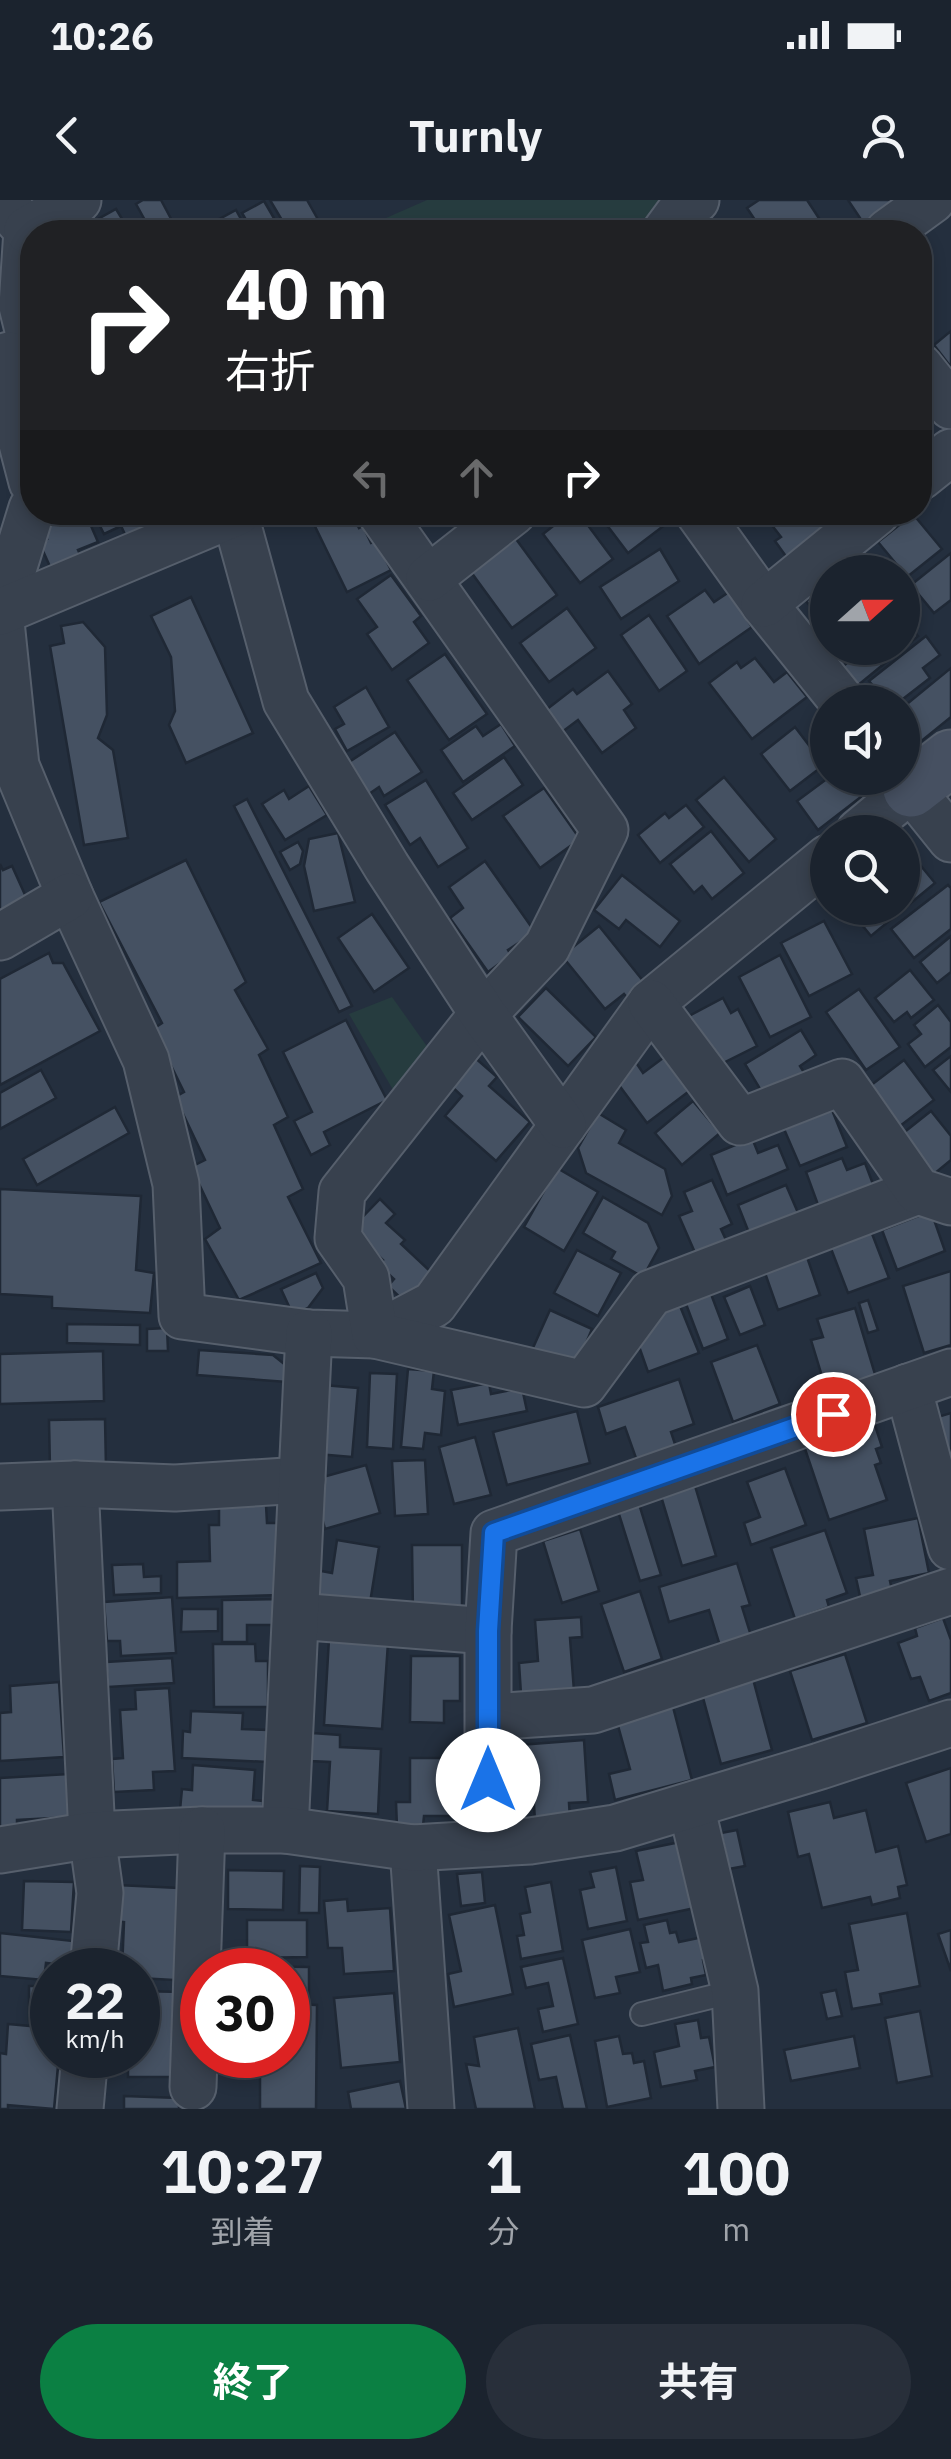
<!DOCTYPE html>
<html lang="ja">
<head>
<meta charset="utf-8">
<style>
  :root { --surface:#1b232e; --page:#282f3a; --text:#f1f3f6; --muted:#a0a4aa; --line:#39404a; --accent:#0b8043 }
  body { margin:0; font-family:"IBM Plex Sans","Noto Sans JP",sans-serif; background:var(--page); color:var(--text); height:100vh; display:flex; flex-direction:column; font-size:38px; white-space:nowrap }
  * { box-sizing:border-box; margin:0 }
  p { font-size:32px; color:var(--muted) }
  .icon { flex:none; width:55px; height:55px; fill:none; stroke:currentColor; stroke-width:2; stroke-linecap:round; stroke-linejoin:round }
  .map { position:relative; height:1909px; overflow:hidden }
  .side { display:flex; flex-direction:column; background:var(--surface); flex:1 }
  .side>* { flex:none }
  .top-card { position:absolute; left:20px; top:20px; width:912px; height:305px; border-radius:40px; box-shadow:0 5px 15px #0003,0 0 0 2px var(--line); background:#202124; color:#fff; overflow:hidden }
  .needle { width:65px; rotate:69deg }
  .tools { position:absolute; left:810px; top:355px; display:grid; gap:20px }
  .tools a { display:grid; place-items:center; width:110px; height:110px; border-radius:50%; background:var(--surface); box-shadow:0 5px 15px #0003,0 0 0 2px var(--line); font-size:50px }
  .speed { position:absolute; left:30px; top:1748px; display:flex; gap:20px; font-size:50px; font-weight:700; text-align:center }
  .speed>* { display:grid; place-content:center; width:130px; height:130px; border-radius:50%; background:var(--surface); box-shadow:0 5px 15px #0003,0 0 0 2px var(--line); line-height:1 }
  .speed small { font-size:25px; font-weight:400 }
  .speed .limit { border:15px solid #d22; background:#fff; color:#111 }
  .pin { position:absolute; display:grid; place-items:center; width:85px; height:85px; color:#fff; margin:-42px; border:5px solid #fff; border-radius:50%; box-shadow:0 2px 10px #0007 }
  .me { position:absolute; width:110px; margin:-55px; rotate:0deg; stroke-linejoin:round; filter:drop-shadow(0 0 8px #0008) }
  .turn { display:flex; align-items:center; gap:35px; height:210px; padding:0 40px; font-size:45px }
  .turn .icon { width:130px; height:130px; stroke-width:2.5 }
  .turn b { display:block; font-size:70px; line-height:85px }
  .lanes { display:flex; align-items:center; height:95px; padding:0 40px; background:#0003; justify-content:center; gap:50px; direction:ltr }
  .lanes .off { opacity:.35 }
  .eta { display:flex; justify-content:space-evenly; align-items:center; height:170px; text-align:center }
  .eta b { font-size:60px; font-weight:700; line-height:70px }
  .cta { display:flex; gap:20px; margin-top:auto; padding:20px 40px }
  .cta a { flex:1; height:115px; border-radius:60px; background:var(--accent); color:#fff; font-size:40px; font-weight:700; line-height:115px; text-align:center }
  .cta a+a { background:var(--page); color:var(--text) }
  .status { display:flex; justify-content:space-between; align-items:center; height:70px; padding:0 50px; background:var(--surface); direction:ltr }
  .status svg { height:28px; fill:currentColor }
  header { display:flex; justify-content:space-between; align-items:center; height:130px; padding:0 40px; background:var(--surface); font-size:45px; font-weight:700 }
  .map>svg:first-child { display:block }
  .green { fill:#263c3f }
  .building { fill:#455162; stroke:#1f2835; stroke-width:2.5 }
  .lines { fill:none; stroke-linecap:round; stroke-linejoin:round }
  .lane-casing { stroke:#565f6c; stroke-width:26 }
  .street-casing { stroke:#565f6c; stroke-width:49 }
  .secondary-casing { stroke:#565f6c; stroke-width:59 }
  .lane { stroke:#38414e; stroke-width:22 }
  .street { stroke:#38414e; stroke-width:45 }
  .secondary { stroke:#465061; stroke-width:55 }
  .route-casing { stroke:#114b97; stroke-width:25 }
  .route { stroke:#1a73e8; stroke-width:18 }
</style>
</head>
<body>
<div class="status"><b>10:26</b><svg viewBox="0 0 49 12"><path d="M0 12V9h3v3zM5 12V6h3v6zM10 12V3h3v9zM15 12V0h3v12zM26 1h20v11H26zM47 4h2v5h-2z"/></svg></div>
<header><svg class="icon" aria-label="back" viewBox="0 0 24 24"><path d="M15 5l-7 7 7 7"/></svg>Turnly<svg class="icon" aria-label="person" viewBox="0 0 24 24"><circle cx="12" cy="8" r="4"/><path d="M4 21q1-7 8-7t8 7"/></svg></header>
<div class="map">
<svg width="951" height="1909" viewBox="0 0 951 1909">
  <rect width="100%" height="100%" fill="#242f3e"/>
  <g class="green">
    <path d="M427 0H665L646 32H354Z"/>
    <path d="M392 797 431 852 396 895 349 814Z"/>
  </g>
  <g class="building">
    <path d="M143 0H161L178 32H139L137 29 147 24 136 4Z"/>
    <path d="M270 0H307L325 32H289Z"/>
    <path d="M759 0H807L828 32H763L747 8Z"/>
    <path d="M848 0H907L866 27Z"/>
    <path d="M264 1 282 32H253L242 13Z"/>
    <path d="M116 9 130 32H84L82 28Z"/>
    <path d="M236 10 248 32H206L203 28Z"/>
    <path d="M951 131V167L934 145Z"/>
    <path d="M69 312H85L98 342 78 350 83 361 56 380 39 342 47 339 41 325Z"/>
    <path d="M106 312H158L149 316 158 334 131 347 121 326 104 334 96 318Z"/>
    <path d="M308 312H351L359 328 363 326 371 343 376 341 391 370 347 392Z"/>
    <path d="M571 312H578L613 359 580 383 543 334Z"/>
    <path d="M597 312H657L666 324 628 353Z"/>
    <path d="M776 312H837L844 322 790 362 775 341 781 337 767 319Z"/>
    <path d="M913 314 942 349 907 377 878 342Z"/>
    <path d="M516 339 557 395 512 428 471 372Z"/>
    <path d="M660 349 679 381 621 419 600 387Z"/>
    <path d="M951 353V400L934 413 911 385Z"/>
    <path d="M391 375 421 416 414 422 429 443 392 470 367 434 377 427 357 399Z"/>
    <path d="M828 384V419L823 422 806 401Z"/>
    <path d="M705 390 714 402 729 392 752 427 699 464 667 416Z"/>
    <path d="M191 397 253 533 186 563 169 525 175 511 171 457 151 416Z"/>
    <path d="M567 408 596 448 549 482 520 443Z"/>
    <path d="M649 415 687 471 659 491 621 435Z"/>
    <path d="M902 418 918 436 857 486 842 467 866 448H902Z"/>
    <path d="M83 422 105 447 107 515 98 538 113 550 128 638 84 645 50 446 64 443 61 426Z"/>
    <path d="M926 436 940 455 923 468 930 478 899 502H869L880 494 869 481Z"/>
    <path d="M445 454 487 514 449 540 407 480Z"/>
    <path d="M755 458 774 482 787 472 807 497 752 539 709 483 737 462 741 468Z"/>
    <path d="M951 468V517L919 543 909 530 902 535V508Z"/>
    <path d="M608 471 632 504 624 510 636 528 602 553 578 520 558 535 542 513 573 489 577 494Z"/>
    <path d="M366 487 389 527 347 551 335 529 344 524 334 507Z"/>
    <path d="M501 524 515 546 463 582 441 550 476 526 483 536Z"/>
    <path d="M795 527 824 565 790 591 761 554Z"/>
    <path d="M395 532 422 572 384 596 379 587 366 596 346 564Z"/>
    <path d="M504 557 523 585 472 620 453 593Z"/>
    <path d="M724 577 776 639 749 662 696 600Z"/>
    <path d="M828 578H854L866 593 818 630 797 601Z"/>
    <path d="M426 580 468 648 438 667 420 638 410 645 385 605Z"/>
    <path d="M309 586 327 615 285 640 262 604 284 590 289 599Z"/>
    <path d="M544 588 580 639 540 668 503 616Z"/>
    <path d="M247 599 352 806 339 812 234 606Z"/>
    <path d="M686 605 704 627 660 663 638 635 665 613 669 618Z"/>
    <path d="M711 631 744 673 712 699 702 686 694 693 670 664Z"/>
    <path d="M338 633 355 702 314 711 304 666 309 639Z"/>
    <path d="M298 642 303 651 300 664 290 670 280 652Z"/>
    <path d="M903 644 935 683 871 736 848 708H902Z"/>
    <path d="M186 660 246 782 235 790 268 849 259 855 288 917 274 925 303 989 288 997 321 1063 239 1100 205 1039 220 1028 191 967 205 960 175 897 184 892 153 829 162 823 99 702Z"/>
    <path d="M485 661 535 732 508 750 511 755 488 772 450 718 463 708 449 687Z"/>
    <path d="M0 664 3 670 12 666 31 708 0 719Z"/>
    <path d="M622 675 680 721 660 747 626 720 619 729 594 710Z"/>
    <path d="M948 685 951 688V729L914 758 891 729Z"/>
    <path d="M372 714 409 768 374 792 338 738Z"/>
    <path d="M824 721 852 774 809 796 781 743Z"/>
    <path d="M599 726 648 787 630 801 624 794 605 809 562 756Z"/>
    <path d="M951 736V772L937 783 920 762Z"/>
    <path d="M49 753 53 763H63L100 831 0 885V779Z"/>
    <path d="M780 755 811 817 770 837 739 777Z"/>
    <path d="M910 770 934 800 911 818 907 812 894 822 875 798Z"/>
    <path d="M546 788 596 837 568 866 518 817Z"/>
    <path d="M859 789 900 847 866 870 826 812Z"/>
    <path d="M723 798 731 813 738 809 757 846 715 867 689 816Z"/>
    <path d="M938 805 951 822V847L925 867 908 844 921 834 914 825Z"/>
    <path d="M346 820 387 900 324 932 330 945 311 955 294 921 312 912 283 852Z"/>
    <path d="M801 830 816 855 800 866 805 874 765 897 745 864Z"/>
    <path d="M667 855 692 889 647 923 613 877 635 861 643 873Z"/>
    <path d="M473 856 497 877 489 886 530 922 496 961 445 916 462 896 449 884Z"/>
    <path d="M951 856V892L933 870Z"/>
    <path d="M904 860 934 900 900 926 870 886Z"/>
    <path d="M41 870 56 898 0 929V893Z"/>
    <path d="M693 901 720 933 682 965 655 933Z"/>
    <path d="M115 907 129 933 37 985 23 959Z"/>
    <path d="M832 910 847 947 800 966 784 929Z"/>
    <path d="M931 911 951 936V960L934 974 902 934Z"/>
    <path d="M598 913 626 930 619 943 665 969 672 996 662 1015 586 973 578 948Z"/>
    <path d="M752 938 758 953 778 945 788 969 727 995 711 955Z"/>
    <path d="M842 958 847 970 865 963 876 992 821 1013 806 972Z"/>
    <path d="M557 968 598 992 564 1051 524 1027Z"/>
    <path d="M712 980 732 1024 721 1029 727 1042 696 1055 679 1016 692 1011 684 992Z"/>
    <path d="M786 985 802 1022 753 1043 738 1005Z"/>
    <path d="M0 989 141 996 136 1070 154 1073 150 1113 52 1108V1097L0 1094Z"/>
    <path d="M603 997 648 1023 659 1048 643 1077 611 1059 615 1052 583 1033Z"/>
    <path d="M380 999 395 1014 386 1023 405 1040 401 1044 432 1073 405 1102 388 1086 394 1079 379 1065 383 1060 351 1029Z"/>
    <path d="M931 1011 945 1051 897 1070 882 1030Z"/>
    <path d="M871 1031 889 1078 848 1093 830 1046Z"/>
    <path d="M577 1050 621 1073 598 1116 554 1093Z"/>
    <path d="M807 1057 820 1095 778 1110 765 1073Z"/>
    <path d="M951 1071V1145L924 1153 903 1086Z"/>
    <path d="M316 1073 323 1088 308 1108 293 1115 281 1089Z"/>
    <path d="M750 1086 765 1125 740 1135 724 1097Z"/>
    <path d="M711 1094 728 1139 703 1149 686 1104Z"/>
    <path d="M868 1100 878 1130 868 1133 859 1103Z"/>
    <path d="M680 1106 699 1153 648 1172 635 1135 643 1120Z"/>
    <path d="M855 1108 877 1181 828 1196 811 1140 823 1137 817 1119Z"/>
    <path d="M550 1110 592 1129 575 1169 532 1150Z"/>
    <path d="M67 1124 140 1125V1145L67 1143Z"/>
    <path d="M167 1128 168 1151H147V1129Z"/>
    <path d="M757 1145 780 1204 733 1222 711 1162Z"/>
    <path d="M199 1150 273 1155 288 1167 287 1182 197 1175Z"/>
    <path d="M103 1151 104 1201 0 1204V1154Z"/>
    <path d="M408 1169 434 1171 432 1189 445 1191 441 1235 425 1233 423 1249 401 1247Z"/>
    <path d="M370 1173 397 1174 393 1249 367 1247Z"/>
    <path d="M679 1179 694 1224 671 1232 676 1247 637 1261 625 1227 606 1234 598 1207Z"/>
    <path d="M489 1183 491 1194 522 1188 527 1211 458 1225 451 1190Z"/>
    <path d="M323 1185 358 1188 352 1257 317 1254Z"/>
    <path d="M577 1211 590 1263 507 1285 493 1232Z"/>
    <path d="M951 1213V1249L941 1252 931 1219Z"/>
    <path d="M105 1219 106 1268 50 1269 49 1220Z"/>
    <path d="M873 1219 882 1247 876 1249 881 1263 875 1265 887 1300 829 1320 803 1243Z"/>
    <path d="M475 1237 491 1295 454 1304 439 1247Z"/>
    <path d="M425 1260 428 1314 395 1316 392 1261Z"/>
    <path d="M366 1265 380 1313 325 1329 312 1280Z"/>
    <path d="M785 1268 806 1325 751 1345 744 1323 760 1317 747 1282Z"/>
    <path d="M695 1286 716 1356 682 1366 661 1296Z"/>
    <path d="M639 1304 661 1375 640 1381 618 1311Z"/>
    <path d="M266 1305 267 1323H278L281 1395 177 1398V1362L210 1361 209 1325H219V1306Z"/>
    <path d="M918 1318 929 1373 890 1381 893 1395 861 1401 856 1378 873 1375 864 1329Z"/>
    <path d="M580 1329 599 1391 562 1403 543 1341Z"/>
    <path d="M825 1330 847 1393 827 1400 829 1407 795 1419 771 1348Z"/>
    <path d="M337 1340 379 1347 369 1409 311 1399 316 1370 332 1373Z"/>
    <path d="M412 1345H462V1413L413 1414Z"/>
    <path d="M737 1363 750 1405 742 1407 752 1439 721 1449 709 1410 669 1422 659 1387Z"/>
    <path d="M143 1364 144 1377 161 1376V1393L114 1395 112 1365Z"/>
    <path d="M640 1391 662 1459 624 1472 601 1404Z"/>
    <path d="M172 1397 176 1453 121 1456 120 1441H107L104 1402Z"/>
    <path d="M282 1399 283 1425H247V1442H222V1400Z"/>
    <path d="M182 1409H218V1431L181 1432Z"/>
    <path d="M581 1417 582 1437 570 1438 574 1491 521 1494 519 1463 538 1461 535 1420Z"/>
    <path d="M943 1418 951 1440V1493L929 1501 920 1477 911 1479 898 1443 917 1436 915 1428Z"/>
    <path d="M329 1439 388 1443 382 1529 324 1525Z"/>
    <path d="M213 1444H255L256 1461H268V1507H214Z"/>
    <path d="M845 1454 867 1523 812 1540 790 1471Z"/>
    <path d="M411 1456H460V1501H444V1523L410 1522Z"/>
    <path d="M172 1458 174 1483 108 1487 106 1462Z"/>
    <path d="M753 1479 772 1550 721 1564 702 1494Z"/>
    <path d="M59 1482 64 1557 0 1561V1513L11 1512 10 1486Z"/>
    <path d="M169 1488 175 1571 153 1572 154 1590 114 1592 112 1559 123 1558 120 1510 136 1509 135 1490Z"/>
    <path d="M673 1507 692 1580 615 1600 609 1574 630 1569 617 1522Z"/>
    <path d="M191 1511 243 1513 242 1529 269 1530 268 1562 182 1558 183 1531 190 1532Z"/>
    <path d="M312 1533 340 1535V1547L381 1549 378 1614 327 1611 330 1562 310 1561Z"/>
    <path d="M584 1540 588 1602 569 1603 570 1619 535 1621 532 1572 521 1573 519 1545Z"/>
    <path d="M410 1558H461V1616H424L423 1626 397 1627 396 1602H410Z"/>
    <path d="M193 1565 255 1570 253 1600 263 1601V1615L180 1610 182 1589 192 1590Z"/>
    <path d="M951 1568V1634L926 1642 906 1583Z"/>
    <path d="M69 1574 72 1617 17 1620V1634L0 1635V1578Z"/>
    <path d="M830 1602 834 1618 866 1610 876 1652 898 1646 907 1685 898 1687 900 1698 872 1705 870 1697 822 1708 809 1654 798 1657 788 1612Z"/>
    <path d="M737 1630 745 1666 729 1669 721 1633Z"/>
    <path d="M680 1642 695 1708 638 1720 630 1682 643 1680 636 1651Z"/>
    <path d="M300 1666 320 1667 319 1713H299Z"/>
    <path d="M616 1667 627 1721 588 1729 580 1690 594 1687 590 1672Z"/>
    <path d="M228 1670 284 1671 283 1710 228 1709Z"/>
    <path d="M482 1672 485 1703 461 1706 457 1674Z"/>
    <path d="M24 1681 74 1682 71 1732 22 1730Z"/>
    <path d="M551 1682 563 1751 521 1759 517 1736 524 1735 520 1714 530 1712 525 1687Z"/>
    <path d="M117 1685 179 1688 174 1780 138 1778V1770H122L124 1722 115 1721Z"/>
    <path d="M347 1699 348 1711 390 1708 394 1771 344 1774 342 1748H328L324 1701Z"/>
    <path d="M495 1705 513 1794 454 1807 448 1774 461 1771 449 1715Z"/>
    <path d="M907 1713 920 1786 880 1794 882 1804 852 1809 845 1772 858 1770 849 1724Z"/>
    <path d="M247 1720H307V1757L247 1758Z"/>
    <path d="M667 1720 670 1733 676 1732 679 1742 703 1737 708 1758 703 1760 706 1775 691 1778 692 1784 663 1791 658 1765 646 1768 640 1743 648 1742 644 1725Z"/>
    <path d="M630 1729 640 1772 616 1777 620 1793 595 1798 582 1740Z"/>
    <path d="M951 1730V1771L938 1734Z"/>
    <path d="M0 1733 73 1741 71 1766 46 1763 44 1780 0 1776Z"/>
    <path d="M563 1758 578 1824 543 1832 538 1809 553 1806 548 1783 526 1788 521 1767Z"/>
    <path d="M239 1766 309 1767V1798H288V1770H239Z"/>
    <rect x="29" y="1786" width="23" height="34"/>
    <path d="M836 1790 842 1816 827 1819 821 1793Z"/>
    <path d="M138 1791 183 1792 182 1877H128V1855H138Z"/>
    <path d="M394 1793 400 1862 341 1868 334 1798Z"/>
    <path d="M288 1804 317 1805 316 1909H260V1855H288Z"/>
    <path d="M920 1811 932 1876 897 1883 885 1818Z"/>
    <path d="M698 1820 701 1838 709 1837 715 1867 695 1871 697 1880 661 1887 654 1852 679 1846 675 1824Z"/>
    <path d="M8 1824 52 1828V1855H59L54 1909 8 1905V1909H0V1853L6 1854Z"/>
    <path d="M518 1828 535 1909H476L466 1864 479 1866 474 1837Z"/>
    <path d="M570 1835 587 1909H563L556 1877 539 1880 531 1844Z"/>
    <path d="M619 1836 623 1854 632 1853 634 1863 644 1861 651 1898 607 1907 595 1841Z"/>
    <path d="M854 1836 860 1868 791 1881 784 1850Z"/>
    <path d="M400 1881 406 1909H351L348 1892Z"/>
    <path d="M124 1896 179 1898V1909H124Z"/>
  </g>
  <g class="lines">
    <g class="lane-casing">
      <path id="lane" d="M642 1814 735 1791"/>
    </g>
    <g class="street-casing">
      <g id="street">
        <path d="M1 0 27 30 22 106 32 146"/>
        <path d="M27 30 78 0"/>
        <path d="M665 32 682 9 696 0"/>
        <path d="M888 32 932 0"/>
        <path d="M0 158 9 155 20 236 32 282"/>
        <path d="M920 167 951 206"/>
        <path d="M920 277 951 252"/>
        <path d="M32 308 0 412 16 566 70 696 146 860 176 984 182 1116 309 1133 375 1135 434 1104 651 803 828 658"/>
        <path d="M380 312 605 630 547 747 478 820 342 992 338 1038 366 1078 375 1135 584 1184 651 1093 918 991"/>
        <path d="M698 312 764 404 843 502"/>
        <path d="M235 315 286 501 387 667 483 814 563 925"/>
        <path d="M429 378 513 312"/>
        <path d="M764 404 877 312"/>
        <path d="M0 412 238 312"/>
        <path d="M902 578 951 639"/>
        <path d="M859 632 911 589"/>
        <path d="M0 737 70 696"/>
        <path d="M651 803 740 922 842 882 918 991 951 1002"/>
        <path d="M908 1187 951 1347"/>
        <path d="M75 1284 92 1635 100 1693 93 1770"/>
        <path d="M0 1287 75 1284 175 1288 302 1280"/>
        <path d="M296 1416 488 1431"/>
        <path d="M489 1517 593 1510 951 1391"/>
        <path d="M691 1606 735 1791 741 1909"/>
        <path d="M285 1630 309 1133"/>
        <path d="M488 1642V1431L494 1333 951 1172"/>
        <path d="M413 1648 431 1909"/>
        <path d="M0 1650 92 1635 202 1630H285L413 1648 530 1641 615 1628 820 1566 951 1523"/>
        <path d="M193 1887 202 1630"/>
        <path d="M80 1909 85 1855"/>
      </g>
    </g>
    <g class="secondary-casing">
      <path id="secondary" d="M911 589 951 558"/>
    </g>
    <use href="#lane" class="lane"/>
    <use href="#street" class="street"/>
    <use href="#secondary" class="secondary"/>
  </g>
  <g class="lines">
    <g class="route-casing">
      <path id="route" d="M488 1580V1431L494 1333 833 1214"/>
    </g>
    <use href="#route" class="route"/>
  </g>
</svg>
<div class="tools">
<a><svg class="needle" viewBox="-14 -14 28 28"><path d="M0-13l5 13h-10z" fill="#e53935"/><path d="M0 13l5-13h-10z" fill="#a0a4aa"/></svg></a>
<a><svg class="icon" aria-label="sound" viewBox="0 0 24 24"><path d="M4 9h4l5-4v14l-5-4H4zM17 9q2 3 0 6"/></svg></a>
<a><svg class="icon" aria-label="search" viewBox="0 0 24 24"><circle cx="10" cy="10" r="6"/><path d="M15 15l6 6"/></svg></a>
</div>
<div class="speed"><div>22<small>km/h</small></div><div class="limit">30</div></div>
<div class="pin" style="left:833px;top:1214px;background:#d93025"><svg class="icon" aria-label="arrive" viewBox="0 0 24 24"><path d="M6 21V4h12l-3 4 3 4H6"/></svg></div>
<svg class="me" style="left:488px;top:1580px" viewBox="-20 -20 40 40"><circle r="19" fill="#fff"/><path d="M0-13L10 11 0 6-10 11z" fill="#1a73e8"/></svg>
<div class="top-card">
<div class="turn"><svg class="icon" aria-label="right" viewBox="0 0 24 24"><path d="M7 20v-9h11M14 6l5 5-5 5"/></svg><div><b>40 m</b>右折</div></div>
<div class="lanes"><svg class="icon off" aria-label="left" viewBox="0 0 24 24"><path d="M17 20v-9H6M10 6l-5 5 5 5"/></svg><svg class="icon off" aria-label="ahead" viewBox="0 0 24 24"><path d="M12 20V5M6 11l6-6 6 6"/></svg><svg class="icon" aria-label="right" viewBox="0 0 24 24"><path d="M7 20v-9h11M14 6l5 5-5 5"/></svg></div>
</div>
</div>
<section class="side">
<div class="eta">
<div><b>10:27</b><p>到着</p></div>
<div><b>1</b><p>分</p></div>
<div><b>100</b><p>m</p></div>
</div>
<div class="cta"><a>終了</a><a>共有</a></div>
</section>
</body>
</html>
